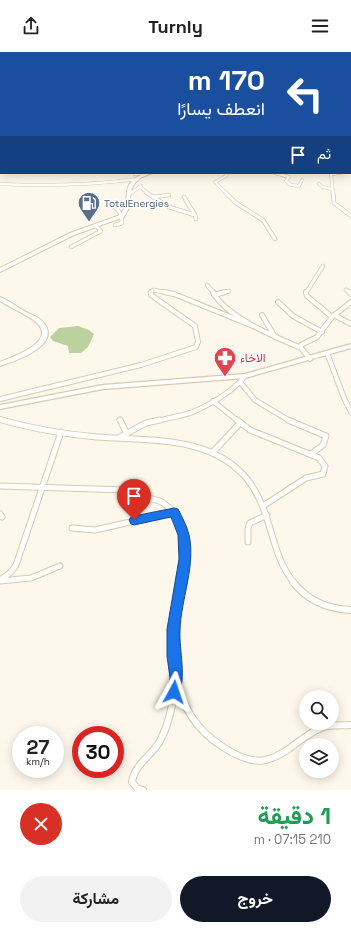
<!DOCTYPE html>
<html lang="ar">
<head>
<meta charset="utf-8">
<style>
  :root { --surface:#fff; --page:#f2f2f2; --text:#222; --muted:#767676; --accent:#111827 }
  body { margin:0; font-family:"Space Grotesk",Vazirmatn,sans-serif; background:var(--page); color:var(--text); direction:rtl; height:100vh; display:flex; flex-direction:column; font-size:15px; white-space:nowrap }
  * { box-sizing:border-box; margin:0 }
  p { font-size:13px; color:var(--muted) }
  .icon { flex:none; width:22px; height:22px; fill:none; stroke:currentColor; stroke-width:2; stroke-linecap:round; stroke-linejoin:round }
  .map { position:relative; height:738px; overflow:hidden; direction:ltr }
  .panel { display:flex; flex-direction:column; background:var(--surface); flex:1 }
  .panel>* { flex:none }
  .guide { position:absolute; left:0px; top:0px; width:351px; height:122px; box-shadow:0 2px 10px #0003; direction:rtl; background:#1a4fa0; color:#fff; overflow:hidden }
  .fabs { position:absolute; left:299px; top:638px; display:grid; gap:8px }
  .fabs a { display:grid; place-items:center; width:40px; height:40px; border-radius:50%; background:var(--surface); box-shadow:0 2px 10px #0003; font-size:20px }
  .speed { position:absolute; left:12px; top:674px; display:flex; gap:8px; font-size:20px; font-weight:700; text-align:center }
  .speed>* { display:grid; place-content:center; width:52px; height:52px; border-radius:50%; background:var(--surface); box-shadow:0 2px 10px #0003; line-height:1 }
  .speed small { font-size:10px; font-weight:400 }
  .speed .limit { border:6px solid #d22; background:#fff; color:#111 }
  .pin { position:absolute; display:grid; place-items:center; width:34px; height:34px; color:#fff; margin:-41px -17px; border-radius:50% 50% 50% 0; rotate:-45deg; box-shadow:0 0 4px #0007 }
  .pin .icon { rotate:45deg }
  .me { position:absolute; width:44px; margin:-22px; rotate:5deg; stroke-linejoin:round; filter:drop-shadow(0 0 3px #0008) }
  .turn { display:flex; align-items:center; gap:14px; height:84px; padding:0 20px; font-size:18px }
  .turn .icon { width:52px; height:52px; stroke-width:2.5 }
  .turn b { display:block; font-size:28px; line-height:34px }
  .then { display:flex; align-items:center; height:38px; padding:0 20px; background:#0003; gap:8px; font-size:15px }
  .round { display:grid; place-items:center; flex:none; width:42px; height:42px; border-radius:21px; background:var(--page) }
  .overview { display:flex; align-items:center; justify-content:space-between; height:68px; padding:0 20px }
  h1 { font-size:24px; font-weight:700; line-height:30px; color:#1e9e55 }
  .button { display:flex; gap:8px; margin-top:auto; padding:8px 20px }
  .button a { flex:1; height:46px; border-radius:24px; background:var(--accent); color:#fff; font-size:16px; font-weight:700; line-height:46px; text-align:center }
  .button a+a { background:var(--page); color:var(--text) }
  header { display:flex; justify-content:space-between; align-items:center; height:52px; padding:0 20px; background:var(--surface); font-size:18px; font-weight:700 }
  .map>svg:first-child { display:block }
  .forest { fill:#bcd29e }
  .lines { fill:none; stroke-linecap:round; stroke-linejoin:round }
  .minor-far5-casing { stroke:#d8caad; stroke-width:3 }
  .minor-far4-casing { stroke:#d8caad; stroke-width:3.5 }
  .minor-far3-casing { stroke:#d8caad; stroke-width:4.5 }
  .minor-far2-casing { stroke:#d8caad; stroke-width:6 }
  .minor-far1-casing { stroke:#d8caad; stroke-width:7 }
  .minor-casing { stroke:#d8caad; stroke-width:8 }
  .tertiary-casing { stroke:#d8caad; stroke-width:2.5 }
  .primary-casing { stroke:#d8caad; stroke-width:2 }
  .minor-far5 { stroke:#fff; stroke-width:2 }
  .minor-far4 { stroke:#fff; stroke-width:2.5 }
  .minor-far3 { stroke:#fff; stroke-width:3 }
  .minor-far2 { stroke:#fff; stroke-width:4 }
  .minor-far1 { stroke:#fff; stroke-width:5 }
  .minor { stroke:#fff; stroke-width:6 }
  .tertiary { fill:#fff; fill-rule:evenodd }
  .primary { fill:#fff; fill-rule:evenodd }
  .route { fill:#1a73e8; stroke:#114b97 }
  .labels { text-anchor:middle; stroke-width:3; stroke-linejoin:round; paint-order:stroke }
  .far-service-label { font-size:10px; fill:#4e5e75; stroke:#fff; text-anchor:start }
  .health-label { font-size:12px; fill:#be3a42; stroke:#fff; text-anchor:start }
</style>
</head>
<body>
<header><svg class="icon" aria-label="menu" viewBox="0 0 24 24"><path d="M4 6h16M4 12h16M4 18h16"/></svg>Turnly<svg class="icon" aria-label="share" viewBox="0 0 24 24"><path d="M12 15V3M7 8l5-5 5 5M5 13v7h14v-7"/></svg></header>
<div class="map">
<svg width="351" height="738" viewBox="0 0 351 738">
  <rect width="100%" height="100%" fill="#fef8ec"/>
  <path class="forest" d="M78 274 89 278 94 282 88 295 81 301H69L68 294 53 289 50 285 59 276Z"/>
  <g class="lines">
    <g class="minor-far5-casing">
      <g id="minor-far5">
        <path d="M217 1 219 0"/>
        <path d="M274 1H277"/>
        <path d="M337 1H339"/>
        <path d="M345 1 350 0"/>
      </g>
    </g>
    <g class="minor-far4-casing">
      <g id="minor-far4">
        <path d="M275 121 289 125 286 129 291 133 299 134 302 128"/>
        <path d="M331 121 333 141"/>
        <path d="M135 122 144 121"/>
        <path d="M331 122 340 121"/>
        <path d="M0 132C47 134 92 133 138 127"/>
        <path d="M319 132 322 135 332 137"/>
        <path d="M140 135 148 141"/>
        <path d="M131 141 141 134"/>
        <path d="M226 141 215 130 226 124 227 121"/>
      </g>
    </g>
    <g class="minor-far3-casing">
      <g id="minor-far3">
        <path d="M146 140 153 145 169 143"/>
        <path d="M225 140 236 151 263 168 275 187"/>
        <path d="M333 140 334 151 351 164"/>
        <path d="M129 142 132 140"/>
        <path d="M153 145 169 155 195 163 196 167"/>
        <path d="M184 145 195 163"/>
        <path d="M109 150C117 156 122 161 122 171L115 173"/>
        <path d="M71 195 101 179 96 174"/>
        <path d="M207 233 214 241"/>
        <path d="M346 238 350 241"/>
        <path d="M150 241 153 238 169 241"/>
        <path d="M221 241 229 239"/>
        <path d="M306 241 323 214"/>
      </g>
    </g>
    <g class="minor-far2-casing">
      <g id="minor-far2">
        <path d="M164 240 174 242 253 274"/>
        <path d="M213 240C226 265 275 285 301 296"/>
        <path d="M306 240 307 244 332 265"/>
        <path d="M349 240 351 242"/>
        <path d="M214 243 225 240"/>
        <path d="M278 250 293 264 322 280"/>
        <path d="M262 263 275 285"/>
        <path d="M334 263 351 272"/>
        <path d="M327 301 344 346 351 360"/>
        <path d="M310 307 301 296V293L317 285 332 265 351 250"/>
        <path d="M240 330 255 348 290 369"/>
        <path d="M0 347 141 313 196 295 198 290 195 274 151 243V240"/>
        <path d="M213 349 238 369"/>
        <path d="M0 367 6 369"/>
        <path d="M156 369C168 366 182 364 193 360 211 352 233 339 245 324"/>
      </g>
    </g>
    <g class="minor-far1-casing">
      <g id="minor-far1">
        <path d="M2 368C33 377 65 382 97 385 149 389 211 383 247 427 273 459 269 500 294 531"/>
        <path d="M120 368 127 382"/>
        <path d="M237 368 250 378 319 406 325 414 323 422 306 426 263 454"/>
        <path d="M288 368 326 384 323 393 311 402"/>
        <path d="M120 385 146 371 160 368"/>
        <path d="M212 401 240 371"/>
        <path d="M0 434 125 438 162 450 173 459 183 481 184 498 180 531"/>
        <path d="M0 462 2 465"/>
        <path d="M72 476 95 478 174 460"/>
        <path d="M248 490V476L250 471 267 463"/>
        <path d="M0 528 11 520 16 513 61 380"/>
        <path d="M0 529 31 526 60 514"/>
      </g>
    </g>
    <g class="minor-casing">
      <g id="minor">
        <path d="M180 530C172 592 162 656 223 695 235 703 251 711 266 708 287 703 301 684 321 676 330 672 341 674 351 673"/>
        <path d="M293 530C308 549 327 557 351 558"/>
        <path d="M143 738 138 737 132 730C134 713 152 703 160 689 170 670 173 649 176 628"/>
      </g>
    </g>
    <g class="tertiary-casing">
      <g id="tertiary">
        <rect x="350" y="19" width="1" height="2"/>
        <path d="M351 292V296L245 326 103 337 0 357V353L103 333 245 322Z"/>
      </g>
    </g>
    <g class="primary-casing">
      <g id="primary">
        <rect x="350" y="25" width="1" height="2"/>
        <path d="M146 121H152L140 126 135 131 131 138 129 156 124 165 74 183 0 220V216L70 181 120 163C134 146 116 132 146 121Z"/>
        <path d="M0 245C8 248 16 254 24 259 30 262 39 265 43 270 63 293 16 309 0 314V310C12 305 55 291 38 272 33 266 8 254 0 249Z"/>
      </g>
    </g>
    <use href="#minor-far5" class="minor-far5"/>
    <use href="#minor-far4" class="minor-far4"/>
    <use href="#minor-far3" class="minor-far3"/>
    <use href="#minor-far2" class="minor-far2"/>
    <use href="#minor-far1" class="minor-far1"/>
    <use href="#minor" class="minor"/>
    <use href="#tertiary" class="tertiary"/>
    <use href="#primary" class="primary"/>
  </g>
  <path class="route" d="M174 456 178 457C182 465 187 474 189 483 196 513 181 547 180 578 179 600 187 624 178 645L174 647 169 645 167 640 170 626 167 604V577L179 507 178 483 171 465 134 473 131 472 129 468 131 465 134 464Z"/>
  <defs>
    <g id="fuel-pin" transform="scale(1.15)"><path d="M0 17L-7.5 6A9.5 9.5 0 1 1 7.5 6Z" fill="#5c6f8a" stroke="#fff"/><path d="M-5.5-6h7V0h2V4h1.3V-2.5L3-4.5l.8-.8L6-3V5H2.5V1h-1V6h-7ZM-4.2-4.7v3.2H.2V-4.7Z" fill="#fff"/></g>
    <g id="pharmacy-pin" transform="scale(1.15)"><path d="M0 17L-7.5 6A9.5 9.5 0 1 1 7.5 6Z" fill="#e0444e" stroke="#fff"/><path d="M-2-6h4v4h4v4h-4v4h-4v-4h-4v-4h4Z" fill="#fff"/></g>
  </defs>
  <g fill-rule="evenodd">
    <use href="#fuel-pin" x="89" y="151"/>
    <use href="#pharmacy-pin" x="225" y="306"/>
  </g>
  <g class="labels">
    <g class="far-service-label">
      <text x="104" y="155">TotalEnergies</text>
    </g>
    <g class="health-label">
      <text x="240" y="310">الاخاء</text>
    </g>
  </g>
</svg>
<div class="fabs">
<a><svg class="icon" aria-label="search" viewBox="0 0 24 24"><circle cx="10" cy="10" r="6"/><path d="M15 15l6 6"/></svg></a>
<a><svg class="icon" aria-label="layers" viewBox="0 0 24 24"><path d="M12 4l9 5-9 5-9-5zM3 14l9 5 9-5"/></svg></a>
</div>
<div class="speed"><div>27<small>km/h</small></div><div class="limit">30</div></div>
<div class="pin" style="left:134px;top:468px;background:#d93025"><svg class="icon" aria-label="arrive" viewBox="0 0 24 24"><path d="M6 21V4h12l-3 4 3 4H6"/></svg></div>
<svg class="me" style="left:174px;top:640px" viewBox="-20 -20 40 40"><path d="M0-17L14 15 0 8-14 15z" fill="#1a73e8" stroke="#fff" stroke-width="4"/></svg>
<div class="guide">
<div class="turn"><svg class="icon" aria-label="left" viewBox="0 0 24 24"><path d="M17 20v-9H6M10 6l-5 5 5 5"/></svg><div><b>170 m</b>انعطف يسارًا</div></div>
<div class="then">ثم<svg class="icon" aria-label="arrive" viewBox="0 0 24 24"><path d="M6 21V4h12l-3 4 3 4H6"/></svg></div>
</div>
</div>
<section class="panel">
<div class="overview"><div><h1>1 دقيقة</h1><p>210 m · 07:15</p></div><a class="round" style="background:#d93025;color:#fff"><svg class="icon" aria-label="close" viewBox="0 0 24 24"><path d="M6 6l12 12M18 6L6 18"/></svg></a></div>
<div class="button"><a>خروج</a><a>مشاركة</a></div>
</section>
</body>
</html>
